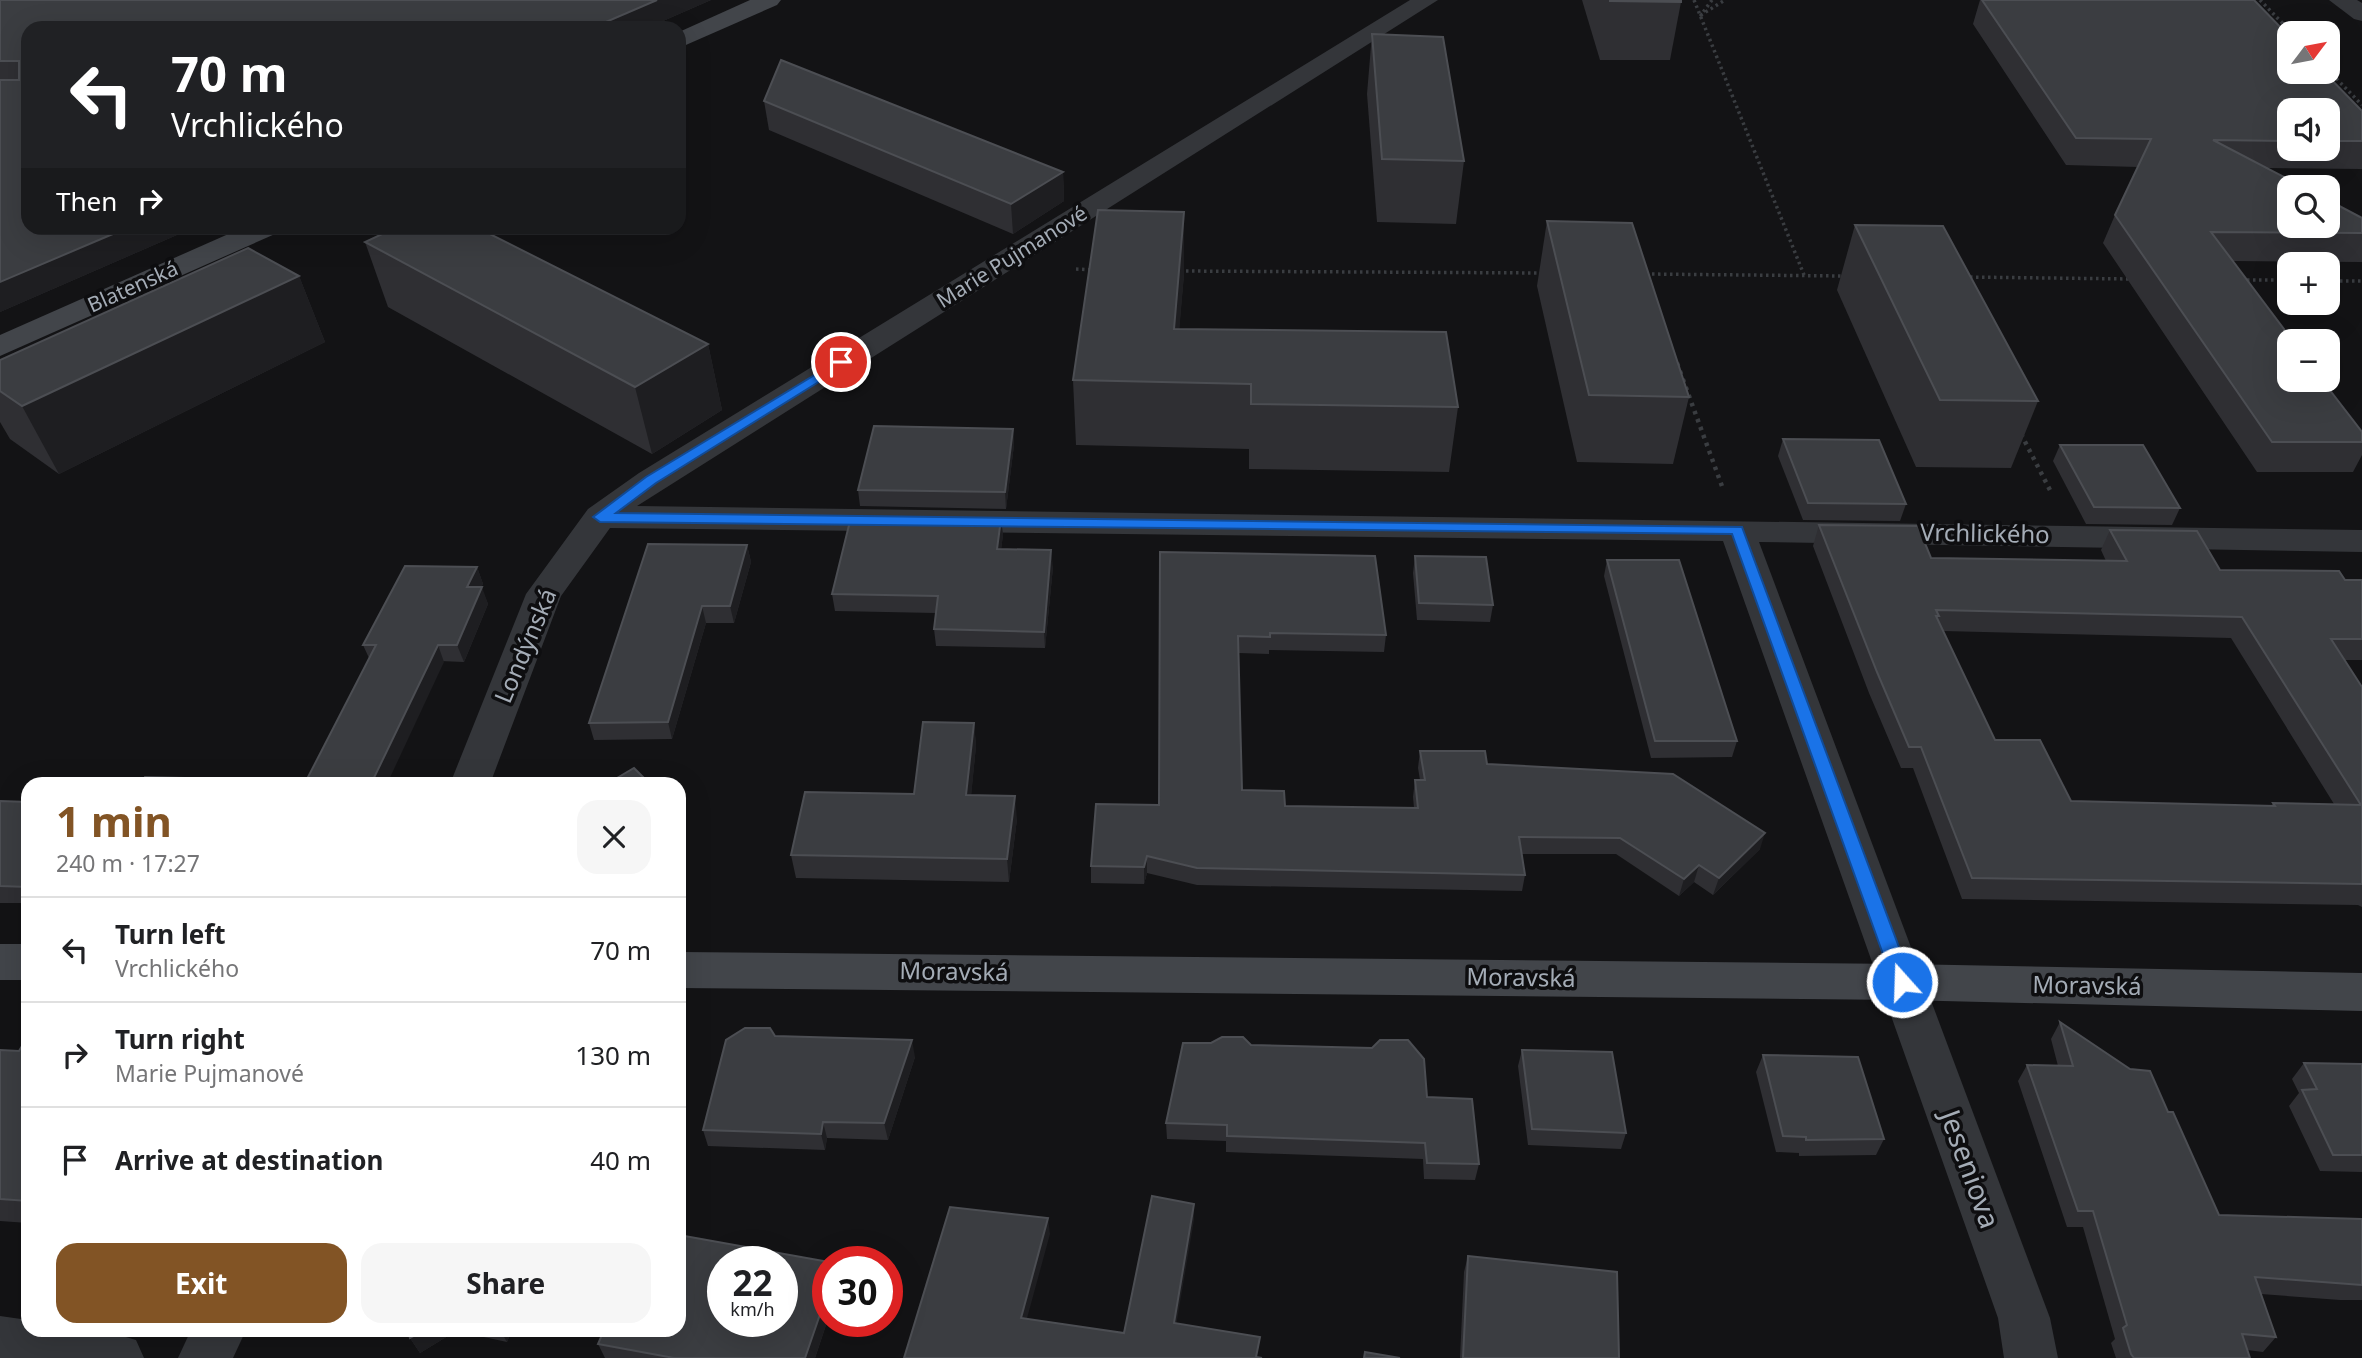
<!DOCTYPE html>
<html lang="en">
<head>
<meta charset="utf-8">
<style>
  :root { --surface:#fff; --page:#f6f6f6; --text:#202124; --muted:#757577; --line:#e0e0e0; --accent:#825425 }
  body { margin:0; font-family:"Noto Sans",sans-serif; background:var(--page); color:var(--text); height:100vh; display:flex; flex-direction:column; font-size:26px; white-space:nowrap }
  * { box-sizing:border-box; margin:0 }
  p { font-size:23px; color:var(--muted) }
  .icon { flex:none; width:38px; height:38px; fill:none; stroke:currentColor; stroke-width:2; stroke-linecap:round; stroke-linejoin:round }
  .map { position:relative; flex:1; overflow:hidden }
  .details { position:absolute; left:21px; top:777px; width:665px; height:560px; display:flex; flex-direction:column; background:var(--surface); border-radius:21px; box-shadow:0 7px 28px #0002 }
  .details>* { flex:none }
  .guide { position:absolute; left:21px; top:21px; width:665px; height:214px; border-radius:21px; box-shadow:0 7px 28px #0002; background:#202124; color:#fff; overflow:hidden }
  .needle { width:46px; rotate:58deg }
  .tools { position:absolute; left:2277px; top:21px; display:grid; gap:14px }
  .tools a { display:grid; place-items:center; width:63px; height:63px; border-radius:14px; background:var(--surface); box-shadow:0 7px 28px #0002; font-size:35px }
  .speed { position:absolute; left:707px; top:1246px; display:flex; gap:14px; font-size:35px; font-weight:700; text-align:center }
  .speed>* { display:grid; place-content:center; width:91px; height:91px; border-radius:50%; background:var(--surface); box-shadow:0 7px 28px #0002; line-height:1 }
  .speed small { font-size:18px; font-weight:400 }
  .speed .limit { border:10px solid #d22; background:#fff; color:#111 }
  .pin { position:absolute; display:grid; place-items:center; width:60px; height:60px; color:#fff; margin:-30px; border:4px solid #fff; border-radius:50%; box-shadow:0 2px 7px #0007 }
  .me { position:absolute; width:77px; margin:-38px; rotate:340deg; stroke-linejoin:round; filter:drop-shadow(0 0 5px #0008) }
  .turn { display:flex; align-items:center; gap:24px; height:147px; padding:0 35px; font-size:32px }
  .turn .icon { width:91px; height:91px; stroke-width:2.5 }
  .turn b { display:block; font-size:49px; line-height:60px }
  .then { display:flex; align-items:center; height:66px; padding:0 35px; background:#0003; gap:14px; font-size:26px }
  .round { display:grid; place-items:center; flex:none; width:74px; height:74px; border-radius:21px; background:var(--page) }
  .summary { display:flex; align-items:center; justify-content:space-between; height:119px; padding:0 35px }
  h1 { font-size:42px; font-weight:700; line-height:52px; color:var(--accent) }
  .cta { display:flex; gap:14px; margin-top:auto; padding:14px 35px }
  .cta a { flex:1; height:80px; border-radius:21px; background:var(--accent); color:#fff; font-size:28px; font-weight:700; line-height:80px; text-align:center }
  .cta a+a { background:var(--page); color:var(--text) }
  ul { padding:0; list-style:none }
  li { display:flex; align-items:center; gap:21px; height:105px; padding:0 35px; border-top:2px solid var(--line) }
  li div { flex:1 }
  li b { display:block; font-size:26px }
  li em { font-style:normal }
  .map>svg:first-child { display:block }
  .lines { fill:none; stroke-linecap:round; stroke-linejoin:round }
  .path-far1 { stroke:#3a3d41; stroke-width:3.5; stroke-dasharray:2.5 3.5; stroke-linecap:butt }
  .path { stroke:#3a3d41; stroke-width:4.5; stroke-dasharray:3.5 5; stroke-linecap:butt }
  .street { fill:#34363a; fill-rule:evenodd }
  .secondary { fill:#42454a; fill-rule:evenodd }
  .wall { fill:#2f2f33; fill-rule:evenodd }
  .shaded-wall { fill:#1e1e21 }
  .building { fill:#3b3d41; stroke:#4c4e53; stroke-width:2; fill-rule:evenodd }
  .route { fill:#1a73e8; stroke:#114b97; stroke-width:2 }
  .labels { text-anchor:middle; stroke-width:7; stroke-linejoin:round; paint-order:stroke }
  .far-street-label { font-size:21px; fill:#a4acb6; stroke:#0e0e10 }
  .street-label { font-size:24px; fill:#a4acb6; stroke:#0e0e10 }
  .near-street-label { font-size:28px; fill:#a4acb6; stroke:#0e0e10 }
</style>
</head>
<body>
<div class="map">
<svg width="2362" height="1358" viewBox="0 0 2362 1358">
  <rect width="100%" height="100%" fill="#131315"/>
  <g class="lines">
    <g class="path-far1">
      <path d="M1694 0 1804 275"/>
      <path d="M1712 0 1701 15 1725 0"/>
      <path d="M2260 0 2292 33"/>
      <path d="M2328 70 2362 105"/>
      <path d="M1076 269 1095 270"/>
      <path d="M1180 271 1543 273"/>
      <path d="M1646 274 1844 276"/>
      <path d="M1964 277 2131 279"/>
      <path d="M2241 280H2289"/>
      <path d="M2328 281H2362"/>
    </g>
    <g class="path">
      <path d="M1677 363 1723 489"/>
      <path d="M2021 434 2051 492"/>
    </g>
    <g class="street">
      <path d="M1410 0H1438L637 506 2362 530V552L1759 542 2050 1318 2058 1358H2004L1998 1318 1723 541 610 528 561 596 490 784H450L526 594 588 509 639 473Z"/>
      <path d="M2329 0H2357L2362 3V21L2354 19Z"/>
      <path d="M0 1316 28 1320V1330H102L136 1340 144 1358H0Z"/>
      <path d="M191 1330H246L233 1358H178Z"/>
    </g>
    <g class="secondary">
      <path d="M750 0H781L777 5 679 48V32Z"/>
      <path d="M242 228H279L275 234 0 356V335Z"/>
      <rect x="0" y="944" width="28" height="36"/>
      <path d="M679 952 1902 964 2362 973V1011L1902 1000 679 988Z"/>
    </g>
  </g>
  <g class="wall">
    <path d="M0 0H711L647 28H28V228H193L0 312Z"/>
    <path d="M1582 0H1681V2L1670 60H1600Z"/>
    <path d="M1980 0H2254L2362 111V169L2267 168 2362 218V262L2232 261 2362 432V455L2353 472H2257L2103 243 2115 215 2138 167 2066 165 1973 24ZM2289 110H2328V149H2289Z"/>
    <path d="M1372 34 1464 161 1456 224 1377 222 1367 94Z"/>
    <path d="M764 101 1063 172 1064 201 1013 234 769 130Z"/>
    <path d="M1184 212V274L1179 329 1458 407 1449 472 1249 469V449L1076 445 1073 380Z"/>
    <path d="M1547 221 1689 397 1673 464 1577 462 1537 286Z"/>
    <path d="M1855 225 2038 401 2011 468 1916 467 1837 290Z"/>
    <path d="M365 242 708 344 722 410 652 454 388 307Z"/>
    <path d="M299 276 325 342 59 474 10 439 0 422V360Z"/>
    <path d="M1013 429 1014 445 1006 509 860 506 858 490Z"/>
    <path d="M1783 439 1906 504 1900 521 1803 520 1778 456Z"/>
    <path d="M2060 445 2180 508 2172 525 2086 524 2053 461Z"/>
    <path d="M1001 519 1003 535 1001 549 1053 567 1045 648 936 646 934 629 936 613 835 611 832 594Z"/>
    <path d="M1819 525 1931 558 2106 561 2101 550 2110 530 2220 570 2345 580H2362V660H2345L2362 687V907L2358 905 1962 899 1913 768H1901L1869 693 1813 546ZM1943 631 2231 638 2334 804 2273 803 2271 806 2071 801 1995 740Z"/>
    <path d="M747 545 751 562 734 623H706L672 739 594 740 589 723Z"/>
    <path d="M1160 552 1386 635 1384 652 1269 650V654L1239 653 1242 790 1285 806 1414 808 1413 797 1415 780H1420L1418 768 1420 751 1487 764 1760 849 1713 895 1694 882 1679 896 1616 854H1522L1525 875 1522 891 1197 885 1147 873 1144 884 1091 883V866L1159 805Z"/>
    <path d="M1415 556 1493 605 1490 622 1417 620 1413 573Z"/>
    <path d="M1607 560 1737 741 1732 757 1651 758 1604 576Z"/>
    <path d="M477 567 483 584 481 587 488 604 464 662 369 658 363 645Z"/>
    <path d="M974 723 976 746 971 795 1017 819 1009 882 796 878 791 855 914 794Z"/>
    <path d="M0 801 28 802V903H0Z"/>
    <path d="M2060 1022 2168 1112 2219 1215 2362 1219V1300H2340L2261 1294 2276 1337 2263 1352 2247 1350 2250 1358H2116L2111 1343 2115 1339 2083 1227H2067L2018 1081 2027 1065 2058 1066 2051 1039Z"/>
    <path d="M28 1036V1223L0 1221V1050L19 1051Z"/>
    <path d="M775 1036 915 1057 888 1140 827 1138 825 1150 708 1146 703 1130Z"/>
    <path d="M1251 1045 1427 1097 1479 1164 1475 1180 1424 1179 1423 1159 1226 1152V1141L1167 1139 1166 1123Z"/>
    <path d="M1522 1050 1626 1133 1621 1149 1528 1145 1518 1066Z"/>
    <path d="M1763 1055 1884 1139 1876 1155 1799 1156V1153L1776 1152 1756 1072Z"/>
    <path d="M2304 1063 2362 1064V1172L2320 1171 2289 1106 2299 1093 2292 1079Z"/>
    <path d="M1468 1256 1619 1358H1460L1464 1272Z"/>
    <path d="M828 1262V1319L815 1358H605L598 1344Z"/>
    <path d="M408 1330H512L507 1342 456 1331 420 1353 410 1338Z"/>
  </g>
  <g class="shaded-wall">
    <path d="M657 0H711L647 28H592Z"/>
    <path d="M1063 172 1064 201 1013 234 1011 204Z"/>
    <path d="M1184 212V274L1175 382 1174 329Z"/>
    <path d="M127 228H193L0 312V282Z"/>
    <path d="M299 276 325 342 59 474 22 406Z"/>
    <path d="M708 344 722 410 652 454 635 387Z"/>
    <path d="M1013 429 1014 445 1006 509 1005 492Z"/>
    <path d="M1001 519 1003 535 999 566 997 549Z"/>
    <path d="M747 545 751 562 734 623 730 606Z"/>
    <path d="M1051 550 1053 567 1045 648 1044 632Z"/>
    <path d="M477 567 483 584 473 604 467 587Z"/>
    <path d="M482 587 488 604 464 662 457 645Z"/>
    <path d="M702 606 706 623 672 739 668 722Z"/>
    <path d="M438 645 444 662 387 784H371Z"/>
    <path d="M974 723 976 746 969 818 966 795Z"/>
    <path d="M1015 796 1017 819 1009 882 1007 859Z"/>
    <path d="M679 816 683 830 679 832Z"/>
    <path d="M1765 833 1760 849 1713 895 1719 878Z"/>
    <path d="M1147 856V873L1144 884V867Z"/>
    <path d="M1699 865 1694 882 1679 896 1684 879Z"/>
    <path d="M912 1040 915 1057 888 1140 884 1123Z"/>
    <path d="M823 1122 827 1138 825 1150 821 1134Z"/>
    <path d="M1194 1204V1220L1174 1338V1323Z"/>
    <path d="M1048 1218 1050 1234 1023 1333 1021 1318Z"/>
    <path d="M828 1291V1319L815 1358H805Z"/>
    <path d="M424 1330H455L456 1331 420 1353 410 1338Z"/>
    <path d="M500 1330H512L507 1342Z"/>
  </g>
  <g class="building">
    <path d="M0 0H657L592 28H28V228H127L0 282V80H19V61H0Z"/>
    <path d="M1610 0H1681V2L1610 1Z"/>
    <path d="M1982 0H2254L2289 36V72H2324L2362 111V141H2328V110H2289V141L2213 140 2303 187H2289V226H2328V200L2362 218V233L2211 232 2293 341H2289V380H2322L2362 432V442H2272L2115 215 2151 139 2076 138Z"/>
    <path d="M1372 34 1443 37 1464 161 1382 159Z"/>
    <path d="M781 60 1063 172 1011 204 764 101Z"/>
    <path d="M1098 210 1184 212 1174 329 1446 332 1458 407 1251 404V384L1073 380Z"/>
    <path d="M1547 221 1632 223 1689 397 1589 395Z"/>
    <path d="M1855 225 1943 226 2038 401 1940 400Z"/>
    <path d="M395 228H478L708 344 635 387 365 242Z"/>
    <path d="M248 248 299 276 22 406 0 391V360Z"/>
    <path d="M874 426 1013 429 1005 492 858 490Z"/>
    <path d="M1783 439 1879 440 1906 504 1808 503Z"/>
    <path d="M2060 445H2143L2180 508 2094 507Z"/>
    <path d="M851 517 1001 519 997 549 1051 550 1044 632 934 629 938 596 832 594Z"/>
    <path d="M1819 525 1918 526 1931 558 2127 561 2110 530 2197 531 2220 570 2339 571 2345 580H2362V639H2331L2362 687V884L1972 878 1921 747H1909L1877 672ZM1936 610 2242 617 2361 805 2273 803 2275 806 2071 801 2040 740H1995L1936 616H1939Z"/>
    <path d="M648 544 747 545 730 606H702L668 722 589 723Z"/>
    <path d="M1160 552 1375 556 1386 635 1270 633V637L1238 636 1242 790 1284 791 1285 806 1418 808 1415 780H1425L1420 751H1485L1487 764 1673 774 1765 833 1719 878 1699 865 1684 879 1620 838 1519 837 1525 875 1197 868 1147 856 1144 867 1091 866 1096 804 1159 805Z"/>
    <path d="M1415 556 1486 557 1493 605 1419 603Z"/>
    <path d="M1607 560H1679L1737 741H1655Z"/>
    <path d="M405 566 477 567 467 587H482L457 645H438L371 784H141L145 777 306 781 376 645H363Z"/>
    <path d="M923 722 974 723 966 795 1015 796 1007 859 791 855 805 792 914 794Z"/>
    <path d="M634 768 650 784H607Z"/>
    <path d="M0 801 28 802V887L0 886Z"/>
    <path d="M2060 1022 2130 1069 2150 1071 2168 1112H2173L2219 1215 2362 1219V1285L2255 1277 2276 1337 2242 1334 2250 1358H2134L2131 1354 2123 1328 2127 1325 2093 1211H2078L2027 1065 2073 1066Z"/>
    <path d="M745 1028H770L775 1036 912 1040 884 1123 823 1122 821 1134 703 1130 726 1040Z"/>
    <path d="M28 1036V1201L0 1199V1050L19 1051Z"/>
    <path d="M1222 1037H1243L1251 1045 1372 1048 1380 1040H1408L1424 1059 1427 1097 1472 1099 1479 1164 1427 1163 1425 1143 1227 1136V1125L1166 1123 1183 1043H1211Z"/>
    <path d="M1522 1050 1612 1052 1626 1133 1532 1129Z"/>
    <path d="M1763 1055 1858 1057 1884 1139 1806 1140V1137L1783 1136Z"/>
    <path d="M2304 1063 2362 1064V1155H2333L2302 1090 2317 1089Z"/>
    <path d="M1152 1196 1194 1204 1174 1323 1260 1337 1256 1357 1262 1358H904L950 1207 1048 1218 1021 1318 1124 1333Z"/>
    <path d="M679 1235 829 1262H828V1291L805 1358H674L598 1344 604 1330H679ZM723 1262H782V1321H723Z"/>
    <path d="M1468 1256 1617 1272 1619 1358H1463Z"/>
    <path d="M408 1330H424L410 1338Z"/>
    <path d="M1365 1352 1400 1358H1364Z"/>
  </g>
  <path class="route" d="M841 359 846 360V365L656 483 616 513 1742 527 1912 982 1909 987 1902 989 1893 982 1732 534 600 522 593 517 646 477Z"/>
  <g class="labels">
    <g class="far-street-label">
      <text transform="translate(1012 257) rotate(-32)" y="7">Marie Pujmanové</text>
      <text transform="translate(133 287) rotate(-24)" y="7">Blatenská</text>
    </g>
    <g class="street-label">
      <text transform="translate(1985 534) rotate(1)" y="8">Vrchlického</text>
      <text transform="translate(526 646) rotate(-67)" y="8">Londýnská</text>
      <text transform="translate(954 972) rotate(1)" y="8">Moravská</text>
      <text transform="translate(1521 978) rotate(1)" y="8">Moravská</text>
      <text transform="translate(2087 986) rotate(1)" y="8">Moravská</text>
    </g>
    <g class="near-street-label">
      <text transform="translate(1970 1169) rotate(70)" y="10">Jeseniova</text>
    </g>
  </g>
</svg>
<div class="tools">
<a><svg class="needle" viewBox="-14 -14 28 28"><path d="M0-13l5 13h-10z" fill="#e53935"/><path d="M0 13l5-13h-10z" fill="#757577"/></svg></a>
<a><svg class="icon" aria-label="sound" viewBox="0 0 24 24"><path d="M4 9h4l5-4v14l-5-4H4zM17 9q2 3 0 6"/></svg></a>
<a><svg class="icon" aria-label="search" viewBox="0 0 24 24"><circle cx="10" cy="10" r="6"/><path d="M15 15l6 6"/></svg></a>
<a>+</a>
<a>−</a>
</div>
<div class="speed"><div>22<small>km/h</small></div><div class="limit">30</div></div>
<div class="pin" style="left:841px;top:362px;background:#d93025"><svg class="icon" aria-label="arrive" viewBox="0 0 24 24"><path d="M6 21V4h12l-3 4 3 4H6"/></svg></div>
<svg class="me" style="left:1902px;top:982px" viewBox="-20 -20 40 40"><circle r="17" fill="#1a73e8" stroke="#fff" stroke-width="3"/><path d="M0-11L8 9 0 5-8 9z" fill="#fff"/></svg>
<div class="guide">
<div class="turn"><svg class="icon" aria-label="left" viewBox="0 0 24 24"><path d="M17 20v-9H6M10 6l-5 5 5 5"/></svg><div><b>70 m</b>Vrchlického</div></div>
<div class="then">Then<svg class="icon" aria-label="right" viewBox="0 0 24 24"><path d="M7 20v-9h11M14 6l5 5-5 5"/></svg></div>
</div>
<section class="details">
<div class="summary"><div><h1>1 min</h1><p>240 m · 17:27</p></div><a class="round"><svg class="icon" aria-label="close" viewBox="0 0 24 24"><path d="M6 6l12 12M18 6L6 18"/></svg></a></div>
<ul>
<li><svg class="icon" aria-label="left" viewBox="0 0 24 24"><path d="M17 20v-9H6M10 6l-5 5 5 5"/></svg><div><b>Turn left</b><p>Vrchlického</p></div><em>70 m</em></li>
<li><svg class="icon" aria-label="right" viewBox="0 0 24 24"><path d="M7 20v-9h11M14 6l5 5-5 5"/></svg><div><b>Turn right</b><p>Marie Pujmanové</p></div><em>130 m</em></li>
<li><svg class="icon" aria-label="arrive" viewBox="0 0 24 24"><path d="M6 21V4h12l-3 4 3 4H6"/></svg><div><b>Arrive at destination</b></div><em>40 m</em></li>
</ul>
<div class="cta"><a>Exit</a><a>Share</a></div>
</section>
</div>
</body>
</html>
